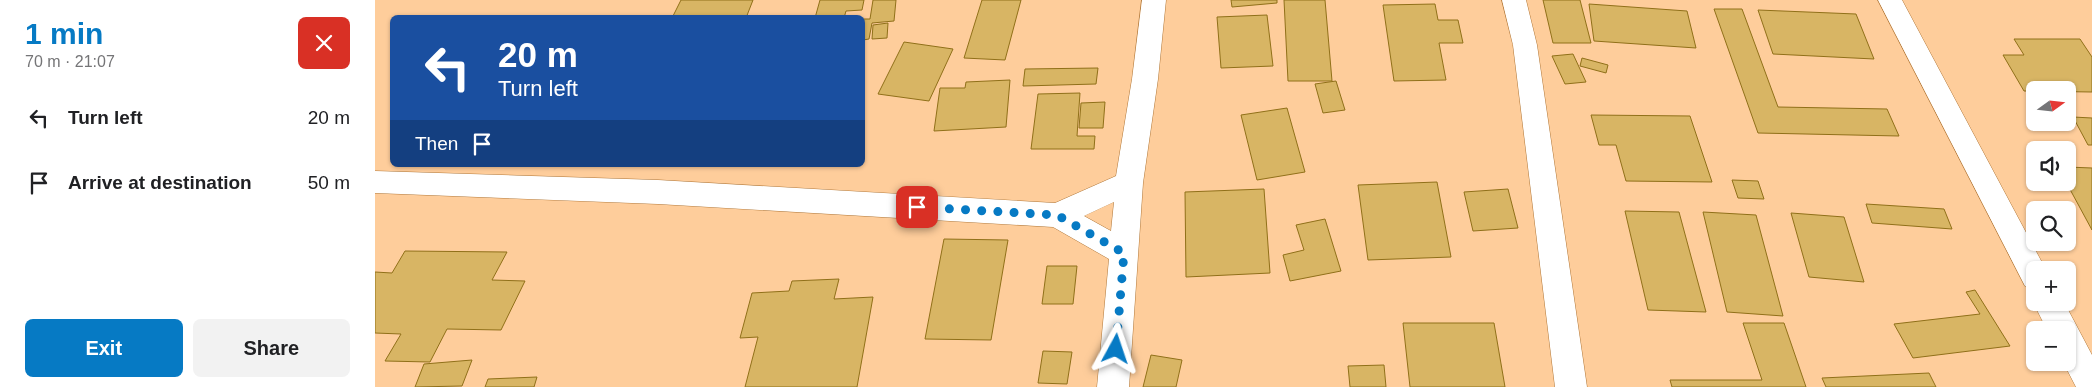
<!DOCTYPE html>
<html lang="en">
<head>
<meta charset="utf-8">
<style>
  :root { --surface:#fff; --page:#f2f2f2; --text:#202124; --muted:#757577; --accent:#067ac4 }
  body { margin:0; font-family:Helvetica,sans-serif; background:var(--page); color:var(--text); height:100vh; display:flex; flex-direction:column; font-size:19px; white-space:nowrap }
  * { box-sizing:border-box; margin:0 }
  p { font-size:16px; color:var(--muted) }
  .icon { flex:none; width:28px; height:28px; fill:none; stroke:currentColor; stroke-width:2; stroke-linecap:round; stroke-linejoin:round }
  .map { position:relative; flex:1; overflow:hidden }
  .side { display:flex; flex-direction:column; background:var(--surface); width:375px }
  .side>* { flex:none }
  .banner { position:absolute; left:15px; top:15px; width:475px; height:152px; border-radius:8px; box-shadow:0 1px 4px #0004; background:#1a4fa0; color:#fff; overflow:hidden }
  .needle { width:32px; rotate:75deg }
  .buttons { position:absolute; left:1651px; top:81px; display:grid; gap:10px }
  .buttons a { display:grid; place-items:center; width:50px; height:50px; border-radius:8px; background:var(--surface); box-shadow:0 1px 4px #0004; font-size:25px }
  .pin { position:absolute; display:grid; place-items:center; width:42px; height:42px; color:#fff; margin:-21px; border-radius:10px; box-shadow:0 2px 8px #0006 }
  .me { position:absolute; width:55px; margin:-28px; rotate:5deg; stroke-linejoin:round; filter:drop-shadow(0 0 4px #0008) }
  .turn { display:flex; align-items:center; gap:18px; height:105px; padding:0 25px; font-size:22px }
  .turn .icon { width:65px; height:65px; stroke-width:2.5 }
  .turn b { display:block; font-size:35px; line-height:42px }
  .then { display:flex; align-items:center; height:48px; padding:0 25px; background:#0003; gap:10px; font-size:19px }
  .round { display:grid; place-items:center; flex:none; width:52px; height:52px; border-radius:8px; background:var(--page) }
  .head { display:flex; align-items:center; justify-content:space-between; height:85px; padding:0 25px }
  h1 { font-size:30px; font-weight:700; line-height:38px; color:var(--accent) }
  .action { display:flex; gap:10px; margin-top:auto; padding:10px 25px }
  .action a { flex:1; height:58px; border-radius:8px; background:var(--accent); color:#fff; font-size:20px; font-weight:700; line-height:58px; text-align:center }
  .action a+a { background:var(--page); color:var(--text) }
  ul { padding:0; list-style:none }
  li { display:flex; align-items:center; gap:15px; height:65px; padding:0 25px }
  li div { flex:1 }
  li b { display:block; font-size:19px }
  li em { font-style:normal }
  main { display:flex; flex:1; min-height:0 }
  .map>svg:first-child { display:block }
  .building { fill:#d8b564; stroke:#907019 }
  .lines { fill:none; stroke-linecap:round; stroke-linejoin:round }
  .minor-casing { stroke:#b07738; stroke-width:1 }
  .minor { fill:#fff; fill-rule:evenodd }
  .route { stroke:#067ac4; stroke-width:9; stroke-dasharray:0 16.2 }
</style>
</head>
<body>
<main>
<section class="side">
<div class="head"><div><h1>1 min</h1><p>70 m · 21:07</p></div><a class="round" style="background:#d93025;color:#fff"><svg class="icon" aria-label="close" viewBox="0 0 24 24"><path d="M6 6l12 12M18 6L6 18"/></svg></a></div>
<ul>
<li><svg class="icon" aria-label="left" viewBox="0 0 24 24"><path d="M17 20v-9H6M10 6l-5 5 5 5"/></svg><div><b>Turn left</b></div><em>20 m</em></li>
<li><svg class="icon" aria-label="arrive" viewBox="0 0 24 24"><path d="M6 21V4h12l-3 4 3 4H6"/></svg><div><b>Arrive at destination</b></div><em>50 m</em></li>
</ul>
<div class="action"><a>Exit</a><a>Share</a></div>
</section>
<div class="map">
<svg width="1717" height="387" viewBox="0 0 1717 387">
  <rect width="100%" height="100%" fill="#fecd9b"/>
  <g class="building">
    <path d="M306 0H378L371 18H297Z"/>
    <path d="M445 0H489L487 10 471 11 469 18H440Z"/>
    <path d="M498 0H521L519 21 497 23 494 39 488 40V19H495Z"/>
    <path d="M607 0H646L630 60 589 58Z"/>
    <path d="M856 0H902V3L857 7Z"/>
    <path d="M909 0H950L957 81H913Z"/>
    <path d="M1168 0H1205L1216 43H1178Z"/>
    <path d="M1060 4 1063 20H1083L1088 43H1064L1071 80 1019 81 1008 5Z"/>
    <path d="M1214 4 1312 11 1321 48 1219 41Z"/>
    <path d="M1339 9H1367L1403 107 1512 109 1524 136 1383 133Z"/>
    <path d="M1383 10 1481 14 1499 59 1398 54Z"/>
    <path d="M892 15 898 66 846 68 842 17Z"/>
    <path d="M513 23 512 38 497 39 498 25Z"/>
    <path d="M1639 39H1705L1717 57V92L1649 91 1628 55H1649Z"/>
    <path d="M529 42 578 49 554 101 503 94Z"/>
    <path d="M1198 54 1211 82 1190 84 1177 56Z"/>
    <path d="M1207 58 1233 65 1231 73 1205 66Z"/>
    <path d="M723 68 721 84 648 86 650 69Z"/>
    <path d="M635 80 631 127 559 131 565 88H590L591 82Z"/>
    <path d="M961 81 970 110 948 113 940 84Z"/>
    <path d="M705 93 702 136H720L719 149H656L663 94Z"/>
    <path d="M730 102 728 128H704L706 103Z"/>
    <path d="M912 108 930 172 882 180 866 115Z"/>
    <path d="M1216 115 1315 116 1337 182 1251 181 1241 145H1224Z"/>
    <path d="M1698 117 1717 118V145H1713Z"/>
    <path d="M1692 167 1717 168V230L1691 182Z"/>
    <path d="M1357 180 1383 181 1389 199 1363 198Z"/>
    <path d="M1062 182 1076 257 993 260 983 185Z"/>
    <path d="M889 189 895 273 811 277 810 192Z"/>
    <path d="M1133 189 1143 228 1098 231 1089 192Z"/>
    <path d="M1491 204 1569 209 1577 229 1497 223Z"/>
    <path d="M1250 211 1304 212 1331 312 1273 310Z"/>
    <path d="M1328 212 1381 215 1408 316 1352 312Z"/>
    <path d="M1416 213 1469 217 1489 282 1434 277Z"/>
    <path d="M950 219 966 271 915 281 908 255 929 250 921 225Z"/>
    <path d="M569 239 633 240 616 340 550 339Z"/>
    <path d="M30 251 132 252 117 280 150 281 126 330 72 329 55 362 10 361 26 334 0 333V272L17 273Z"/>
    <path d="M672 266H702L698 304H667Z"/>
    <path d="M464 279 459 299 498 297 482 387H370L383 337 365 338 377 293 414 291 417 281Z"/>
    <path d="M1600 290 1635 346 1538 358 1519 324 1605 314 1591 292Z"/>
    <path d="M1028 323H1119L1130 387H1035Z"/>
    <path d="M1368 323H1409L1431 387H1297L1295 380H1387Z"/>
    <path d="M668 351 697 352 692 384 663 383Z"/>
    <path d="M776 355 807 360 801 387H768Z"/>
    <path d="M97 360 87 386 40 387 49 364Z"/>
    <path d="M1009 365 1011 387H975L973 366Z"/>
    <path d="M1554 373 1561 387H1451L1447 378Z"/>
    <path d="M162 377 159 387H110L113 379Z"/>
  </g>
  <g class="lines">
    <g class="minor-casing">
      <g id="minor">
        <path d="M767 0H791L783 79 768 183 754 387H722L734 259 678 227 283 204 0 193V171L283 180 680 203 741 176 757 79ZM739 202 736 231 709 216Z"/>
        <path d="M1127 0H1151L1162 45 1212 387H1180L1138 45Z"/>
        <path d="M1503 0H1527L1671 270H1660V290L1650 286Z"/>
        <path d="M1660 298V302H1689L1717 355V387H1701L1688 362H1692V330H1672L1658 302Z"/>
      </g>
    </g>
    <use href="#minor" class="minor"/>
  </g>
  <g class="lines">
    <path class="route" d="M542 207 682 215 749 253 741 349"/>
  </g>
</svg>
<div class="buttons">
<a><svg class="needle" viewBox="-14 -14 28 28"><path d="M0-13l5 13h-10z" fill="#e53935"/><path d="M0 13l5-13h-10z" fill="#757577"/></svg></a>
<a><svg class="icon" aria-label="sound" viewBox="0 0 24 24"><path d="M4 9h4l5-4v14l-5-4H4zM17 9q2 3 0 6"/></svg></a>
<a><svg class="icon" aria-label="search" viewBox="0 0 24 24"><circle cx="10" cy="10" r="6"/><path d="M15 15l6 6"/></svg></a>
<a>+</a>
<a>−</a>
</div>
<div class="pin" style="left:542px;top:207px;background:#d93025"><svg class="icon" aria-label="arrive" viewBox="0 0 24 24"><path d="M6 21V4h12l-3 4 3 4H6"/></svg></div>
<svg class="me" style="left:741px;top:349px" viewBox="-20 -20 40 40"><path d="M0-17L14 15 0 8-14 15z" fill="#067ac4" stroke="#fff" stroke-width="4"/></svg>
<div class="banner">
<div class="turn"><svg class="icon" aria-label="left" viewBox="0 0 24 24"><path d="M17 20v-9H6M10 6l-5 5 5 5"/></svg><div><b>20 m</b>Turn left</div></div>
<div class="then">Then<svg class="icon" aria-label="arrive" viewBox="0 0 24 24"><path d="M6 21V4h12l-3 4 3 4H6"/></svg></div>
</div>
</div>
</main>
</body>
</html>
